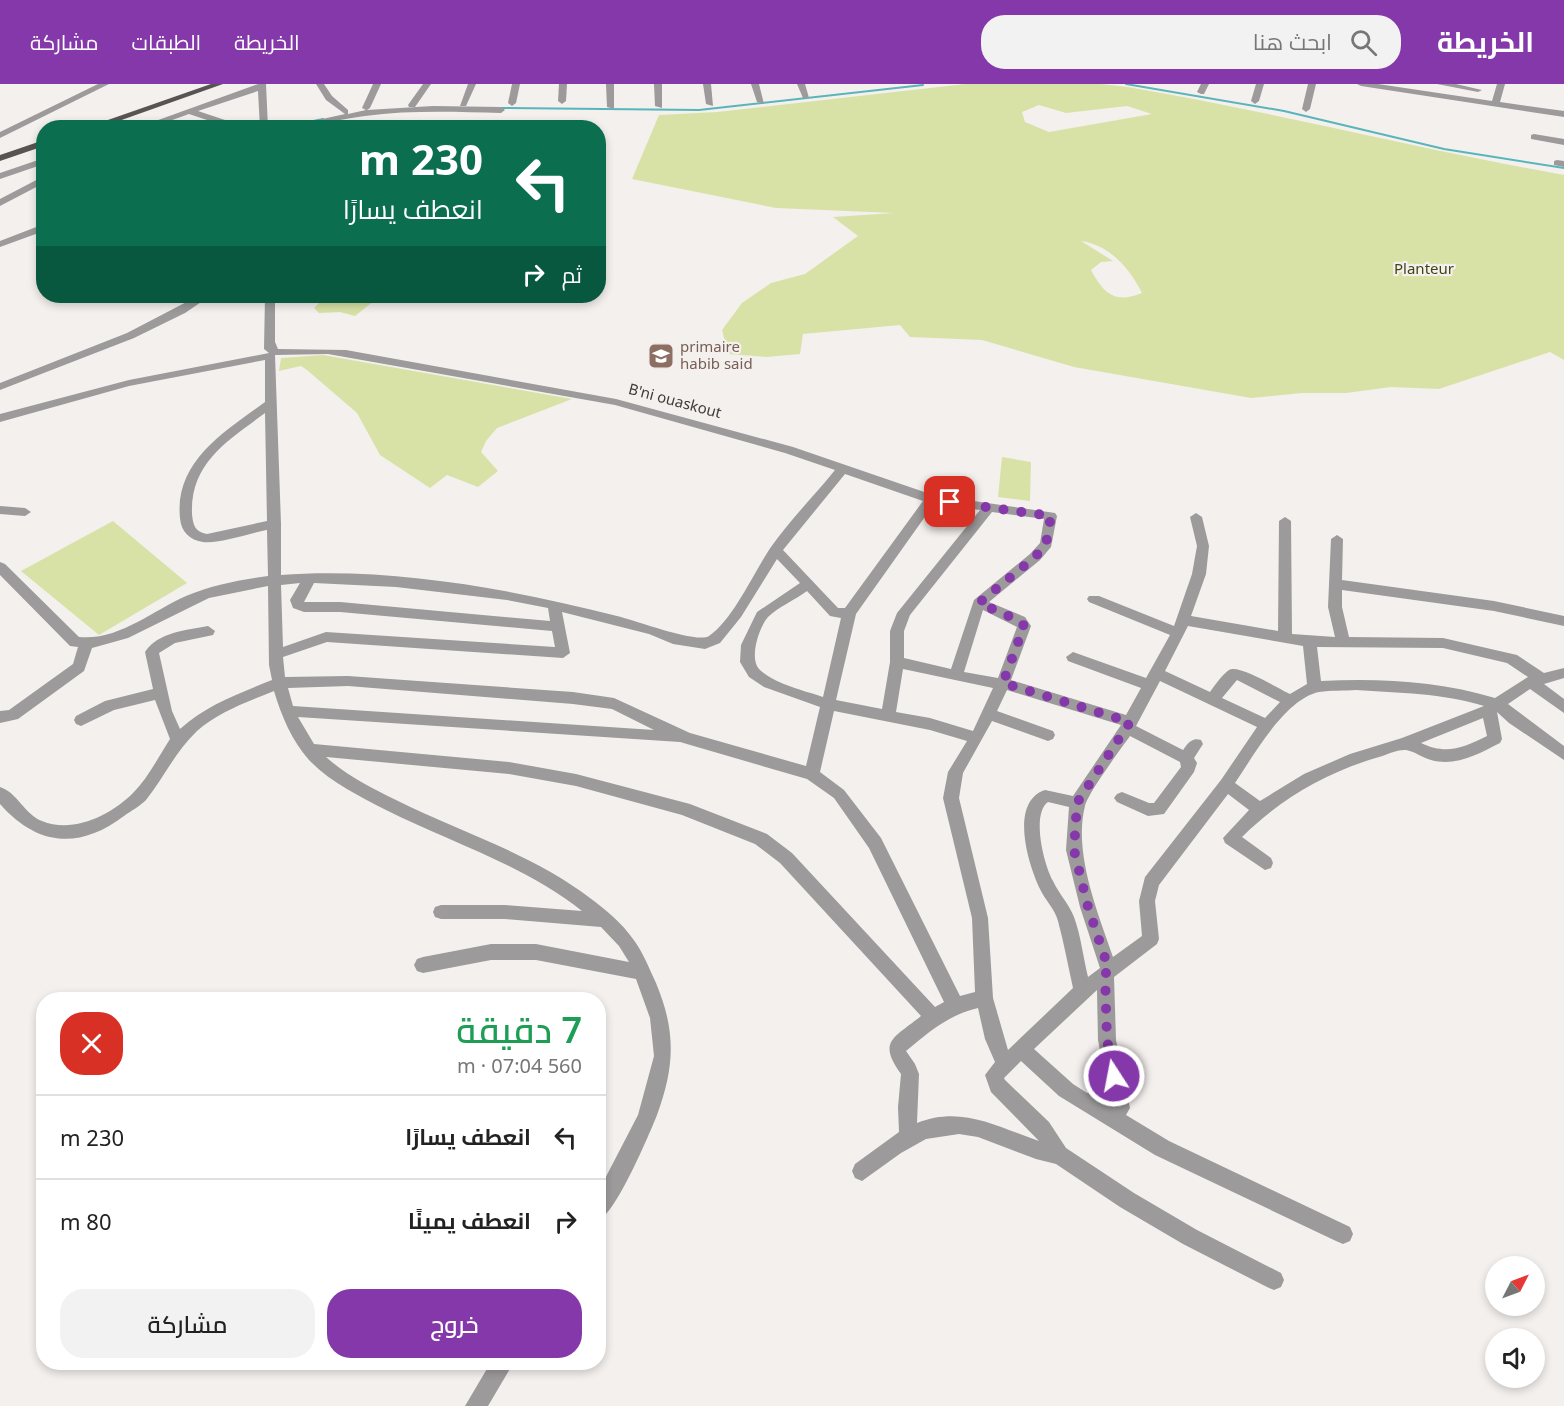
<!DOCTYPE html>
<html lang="ar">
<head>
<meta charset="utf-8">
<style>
  :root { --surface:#fff; --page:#f2f2f2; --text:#222; --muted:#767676; --line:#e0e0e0; --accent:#8438a9 }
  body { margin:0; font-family:"Noto Sans",Cairo,sans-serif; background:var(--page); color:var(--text); direction:rtl; height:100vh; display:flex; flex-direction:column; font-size:22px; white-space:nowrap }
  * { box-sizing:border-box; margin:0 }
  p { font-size:20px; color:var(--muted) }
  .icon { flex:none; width:33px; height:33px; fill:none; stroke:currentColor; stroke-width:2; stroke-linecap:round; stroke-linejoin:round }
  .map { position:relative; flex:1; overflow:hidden; direction:ltr }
  .drawer { position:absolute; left:36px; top:908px; width:570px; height:378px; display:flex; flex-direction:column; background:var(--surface); border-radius:24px; box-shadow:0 3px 9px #0003; direction:rtl }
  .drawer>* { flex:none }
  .top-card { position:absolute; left:36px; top:36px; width:570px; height:183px; border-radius:24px; box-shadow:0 3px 9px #0003; direction:rtl; background:#0b6e4f; color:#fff; overflow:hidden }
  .needle { width:39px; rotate:48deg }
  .fabs { position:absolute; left:1485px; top:1172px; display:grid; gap:12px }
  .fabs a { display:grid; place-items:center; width:60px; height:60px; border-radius:50%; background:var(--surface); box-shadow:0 3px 9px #0003; font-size:30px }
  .pin { position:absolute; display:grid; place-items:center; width:51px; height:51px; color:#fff; margin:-26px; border-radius:12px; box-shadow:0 3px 9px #0006 }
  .me { position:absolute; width:66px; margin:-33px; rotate:349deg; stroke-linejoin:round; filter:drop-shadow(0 0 4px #0008) }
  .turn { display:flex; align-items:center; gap:21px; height:126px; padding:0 24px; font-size:27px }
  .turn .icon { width:78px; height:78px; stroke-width:2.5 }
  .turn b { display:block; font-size:42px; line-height:51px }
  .then { display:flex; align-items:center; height:57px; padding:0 24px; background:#0003; gap:12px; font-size:22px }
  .round { display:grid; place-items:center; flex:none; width:63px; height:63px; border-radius:24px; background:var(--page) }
  .headline { display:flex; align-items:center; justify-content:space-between; height:102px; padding:0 24px }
  h1 { font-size:36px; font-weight:600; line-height:45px; color:#1e9e55 }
  .action { display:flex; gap:12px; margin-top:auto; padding:12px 24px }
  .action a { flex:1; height:69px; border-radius:24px; background:var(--accent); color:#fff; font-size:24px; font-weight:600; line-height:69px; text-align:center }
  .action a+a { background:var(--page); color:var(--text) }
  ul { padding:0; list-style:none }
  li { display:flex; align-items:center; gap:18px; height:84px; padding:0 24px; border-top:2px solid var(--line) }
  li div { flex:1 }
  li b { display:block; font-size:22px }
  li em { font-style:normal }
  header { display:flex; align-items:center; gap:36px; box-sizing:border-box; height:84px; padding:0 30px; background:var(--accent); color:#fff }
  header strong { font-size:28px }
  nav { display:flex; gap:33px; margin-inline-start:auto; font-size:21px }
  .search { width:420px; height:54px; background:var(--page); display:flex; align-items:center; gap:15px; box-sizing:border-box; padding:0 21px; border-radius:24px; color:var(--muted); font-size:22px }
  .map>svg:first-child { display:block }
  .green { fill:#d8e2a7; fill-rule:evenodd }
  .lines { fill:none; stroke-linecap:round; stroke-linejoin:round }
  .stream { stroke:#59b5ba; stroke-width:2 }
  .minor { fill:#9c9a9a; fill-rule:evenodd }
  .major { fill:#575453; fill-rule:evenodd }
  .route { stroke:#8438a9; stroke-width:10; stroke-dasharray:0 18 }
  .labels { text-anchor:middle; stroke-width:4.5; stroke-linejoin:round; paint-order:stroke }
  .far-park-label { font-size:15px; fill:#3e4413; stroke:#f4f0ee }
  .far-education-label { font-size:15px; fill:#785e54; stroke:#f4f0ee; text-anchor:start }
  .far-street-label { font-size:15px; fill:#3e3c3b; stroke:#f4f0ee }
</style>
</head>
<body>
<header>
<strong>الخريطة</strong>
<div class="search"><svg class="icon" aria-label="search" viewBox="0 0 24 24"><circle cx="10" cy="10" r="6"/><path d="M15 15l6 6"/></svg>ابحث هنا</div>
<nav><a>الخريطة</a><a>الطبقات</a><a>مشاركة</a></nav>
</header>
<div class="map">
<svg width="1564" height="1322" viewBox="0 0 1564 1322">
  <rect width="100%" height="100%" fill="#f4f0ee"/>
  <g class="green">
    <path d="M965 0H1101L1128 3C1274 28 1418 65 1564 91V276L1550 268 1439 305 1391 303 1346 309H1302L1251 314 1074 283 982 256 910 253 900 241 803 250 800 270 767 273 728 270 722 246 742 219 771 199 805 190 858 152 833 133 894 129 776 124 632 95 659 31 717 28ZM1039 21 1066 29 1127 22 1152 30 1049 48 1025 38 1022 28ZM1081 157C1110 161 1130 185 1142 209 1115 220 1104 210 1091 186L1101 178 1113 177Z"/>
    <path d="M341 212H342L375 216 355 232 340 228 319 229 314 224 323 215 329 219Z"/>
    <path d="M323 271 572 315 497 344 486 357 481 368 498 387 478 403 447 391 430 404 380 371 357 329 307 286 301 282 279 287 281 274Z"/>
    <path d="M1002 373 1031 378 1030 417 998 413Z"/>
    <path d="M113 437 187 499 99 551 21 487Z"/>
  </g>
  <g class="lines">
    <g class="stream">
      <path d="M1126 0 1284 27 1444 65 1564 84"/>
      <path d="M498 24 699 26 923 1"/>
      <path d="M280 44 323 35"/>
    </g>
    <g class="minor">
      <path d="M98 0H109L0 54V48Z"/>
      <path d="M258 0H266L268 44H260L258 7 198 27 225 36 230 44H221L219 40 189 30 150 44H136Z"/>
      <path d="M316 0H324L332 12 348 26V30L366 26 362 24 373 0H381L370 24 367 26 433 22 501 23 505 26 501 29C456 28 410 26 365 32 337 35 311 44 282 44L345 30 326 16Z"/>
      <path d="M423 0H431L415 23H409L408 21Z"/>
      <path d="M468 0H476L466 22H460Z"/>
      <path d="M512 0H520L516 19 512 22 508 19Z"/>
      <path d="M559 0H567L566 17 562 20 558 17Z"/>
      <path d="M606 0H614V25L607 23Z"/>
      <path d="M654 0H662V24L655 22Z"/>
      <path d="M703 0H711L713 22 706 20Z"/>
      <path d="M751 0H759L764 20 757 18Z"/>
      <path d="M797 0H805L809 14H803Z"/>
      <path d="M1201 0H1209L1204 10H1201L1197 8Z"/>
      <path d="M1256 0H1264L1259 17 1255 20 1251 17Z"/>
      <path d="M1308 0H1316L1310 25 1306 28 1302 25Z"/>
      <path d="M1357 0H1378L1492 17 1497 0H1505L1500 18 1564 27V33L1361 2Z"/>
      <path d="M1437 0H1456L1482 6 1478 8Z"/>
      <path d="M362 37 380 44H331L335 41Z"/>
      <path d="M1534 50 1564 55V61L1531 55V51Z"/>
      <path d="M44 74V80L0 95V89Z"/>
      <path d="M1557 76 1564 77V83L1554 81V77Z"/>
      <path d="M44 92V99L0 122V115Z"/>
      <path d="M44 140V147L0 163V157Z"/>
      <path d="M198 212H210L185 229 134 254 0 306V299L127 249Z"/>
      <path d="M265 212H275V258L278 265 346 266 616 315 793 363 933 411 1055 429 1057 432 1051 463 1040 476 989 518 1025 533 1031 542 1011 596 1126 631 1141 604 1068 577 1066 573 1073 568 1146 594 1170 551 1089 518 1087 515 1089 512H1099L1174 542 1192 490 1197 462 1190 433 1196 429 1202 433 1209 462 1206 490 1191 532 1278 547 1279 437 1285 433 1291 437 1292 550 1335 553 1328 523 1331 455 1337 451 1343 455 1342 496 1494 517 1564 532V542L1494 527 1342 506V523L1349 553 1443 554 1517 571 1544 589 1564 584V594L1544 600 1564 615V629L1530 605 1508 620 1564 662V676L1509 639 1497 628 1502 655 1500 659C1478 670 1456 683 1431 676 1423 674 1414 667 1406 666 1398 665 1386 671 1379 673 1327 688 1280 715 1242 753L1271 774 1273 779 1271 784 1265 786 1225 759 1223 754 1249 726 1228 710 1159 801 1155 817 1159 855 1157 860 1114 893 1116 956 1130 1024 1126 1031 1169 1057 1350 1143 1353 1150 1350 1157 1343 1160 1336 1157 1155 1071 1059 1012 1021 977 1004 994 1005 996 1049 1038 1066 1064 1134 1109 1197 1146 1281 1189 1284 1196 1281 1203 1274 1206 1267 1203 1183 1160 1120 1123 1056 1080 1036 1075 978 1053 959 1050 926 1055 901 1069 862 1097 855 1094 852 1087 855 1080 899 1048 898 1023 901 990C877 957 894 954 921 932L780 779 755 760 682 731 576 702 509 690 326 673C347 692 372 704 396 716 460 748 533 770 590 814 606 826 622 839 633 855 643 868 649 884 656 899 676 947 675 982 657 1031 649 1051 616 1129 598 1137V1108L638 1031 654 972 650 934 636 895 536 876H491L423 889 417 887 414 881 417 875 423 873 491 860H536L629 878 619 862 601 843 505 835H441L435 833 433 828 435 823 441 821H505L582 827C524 781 452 759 386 726 359 712 330 698 309 676 292 657 281 631 274 607 249 617 218 628 197 647 176 667 164 693 146 716 140 722 131 727 124 732 79 766 37 762 0 720V703C17 708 25 731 42 737 73 750 111 731 133 709 148 694 159 672 170 655L155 616 114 626 81 642 76 640 74 636 76 632 105 617 153 605 145 568C158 548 187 546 208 542L215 547 213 551 175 559 159 569 172 627 180 645C206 621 240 609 272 596L269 581 268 502 209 514 128 554 92 564 84 587 18 635 0 639V627L9 626 73 580 78 563 70 562 0 491V478L5 480 79 553C118 557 152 527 186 512 212 501 240 496 268 492L267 446C250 449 219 460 203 458 190 456 181 448 180 434 174 377 226 347 265 318V276L129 302 0 338V330L129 296 269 269 264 265ZM328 270 615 321 785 369 835 386C814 412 790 436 771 463 754 488 733 536 709 552 698 560 634 536 617 532 511 505 391 483 281 491V440L275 271ZM265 329 267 437 207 450C195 448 193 441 192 430 190 378 229 356 265 329ZM845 390 923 417 845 524H838L783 466ZM934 420 980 426 897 529 890 547V578L882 625 836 616 856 530ZM992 428 1044 435 1040 459 1030 470 974 516 951 585 904 574V547L910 531ZM777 475 800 499 757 528 741 561 740 578 749 593 764 603 820 623 806 682 690 649 614 614 573 608 348 592 285 593 283 573 327 558 563 574 570 569 562 528 649 550 673 560 705 565 720 559 741 533ZM300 499 290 516 293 524 304 528H340L552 547 555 563 326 548 283 563 281 501ZM314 499 396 503 507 516 548 524 550 537 340 518H304ZM807 507 830 532 841 534 823 613C803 606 774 600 759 585 749 574 759 543 768 533 778 523 795 516 807 507ZM983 526 1017 543 998 594 964 588ZM1188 542 1303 562 1307 600 1290 610C1279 605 1239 580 1229 586 1222 591 1215 601 1210 608L1165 587ZM1317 563 1443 564 1507 579 1528 593 1495 614C1439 597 1379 594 1321 597ZM903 585 993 604 973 647 930 634 896 628ZM1237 596 1280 618 1265 634 1222 614ZM1160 597 1257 643 1221 696 1145 793 1139 817 1142 852 1113 873C1098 829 1073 769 1085 722 1088 709 1120 666 1130 652L1180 678 1181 683 1154 719H1149L1122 708 1117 710 1114 714 1117 718 1148 732 1164 730 1194 688 1197 679 1194 674 1203 660 1201 656C1192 653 1188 659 1183 666L1136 642ZM348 602 573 620 612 625 654 646 293 622 288 604ZM1007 606 1121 641 1073 712 1045 706C1009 718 1028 780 1040 805 1045 816 1055 825 1058 837 1064 859 1068 882 1073 904L1008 966 993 914 988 834 959 714 963 689 992 637 1048 657 1053 655 1055 651 1053 647 997 627ZM1356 606C1398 609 1443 609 1484 622L1402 654 1350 670 1304 690 1260 717 1235 699C1254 671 1285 615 1319 608 1331 606 1344 607 1356 606ZM834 627 930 646 967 657 948 688 943 714 972 834 975 908 960 912 881 754 844 706 820 688ZM298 633 680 658 807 695 834 714 869 764 944 918 935 923 792 769 767 750 690 720 576 690 509 678 314 660ZM1483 634 1487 652C1463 664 1446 671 1421 659ZM1048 718 1069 723 1066 766 1080 823 1100 884 1088 893C1083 873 1081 852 1074 833 1069 820 1059 810 1053 797 1044 781 1031 730 1048 718ZM1097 906 1098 956 1109 1011 1094 1006 1087 1009 1073 1000 1034 965ZM978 924 985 955 995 978 985 991 991 1008 1039 1057C997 1043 962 1021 917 1039L919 990 915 980 906 967C929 948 948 931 978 924Z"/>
      <path d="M0 422 25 424 31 428 25 432 0 430Z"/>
      <path d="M491 1278H514L488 1322H465Z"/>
    </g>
    <g class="major">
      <path d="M211 0H223L99 44H85Z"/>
      <path d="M44 56V62L0 77V71Z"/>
    </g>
  </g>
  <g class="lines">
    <path class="route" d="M950 418 1051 432 1046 460 1035 473 979 519 1020 537 1024 542 1003 599 1130 638 1077 719 1074 766 1088 823 1109 886 1105 890 1107 956 1114 992"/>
  </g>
  <defs>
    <g id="school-square" transform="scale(1.35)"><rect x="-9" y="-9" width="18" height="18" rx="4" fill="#8d6e63" stroke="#f4f0ee"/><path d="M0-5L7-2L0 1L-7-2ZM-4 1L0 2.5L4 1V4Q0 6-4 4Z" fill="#fff"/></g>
  </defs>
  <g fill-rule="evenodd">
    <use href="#school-square" x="661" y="272"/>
  </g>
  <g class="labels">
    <g class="far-park-label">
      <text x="1424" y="190">Planteur</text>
    </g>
    <g class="far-education-label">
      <text x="680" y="268">primaire<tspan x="680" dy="17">habib said</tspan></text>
    </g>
    <g class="far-street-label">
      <text transform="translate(675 317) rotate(15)" y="5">B'ni ouaskout</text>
    </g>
  </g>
</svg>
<div class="fabs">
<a><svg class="needle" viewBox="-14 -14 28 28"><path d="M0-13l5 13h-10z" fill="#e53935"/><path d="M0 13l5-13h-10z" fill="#767676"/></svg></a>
<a><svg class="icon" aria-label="sound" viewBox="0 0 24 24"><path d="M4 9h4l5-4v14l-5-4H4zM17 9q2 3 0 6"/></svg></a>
</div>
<div class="pin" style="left:950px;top:418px;background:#d93025"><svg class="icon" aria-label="arrive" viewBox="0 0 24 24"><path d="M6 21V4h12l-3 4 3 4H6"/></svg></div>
<svg class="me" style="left:1114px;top:992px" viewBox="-20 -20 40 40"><circle r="17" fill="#8438a9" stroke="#fff" stroke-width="3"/><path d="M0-11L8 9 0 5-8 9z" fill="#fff"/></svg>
<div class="top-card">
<div class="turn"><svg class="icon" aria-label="left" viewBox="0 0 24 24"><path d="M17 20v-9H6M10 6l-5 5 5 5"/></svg><div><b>230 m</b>انعطف يسارًا</div></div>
<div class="then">ثم<svg class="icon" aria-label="right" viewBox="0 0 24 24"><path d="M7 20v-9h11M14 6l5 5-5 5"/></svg></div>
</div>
<section class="drawer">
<div class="headline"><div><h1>7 دقيقة</h1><p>560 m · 07:04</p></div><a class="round" style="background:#d93025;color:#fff"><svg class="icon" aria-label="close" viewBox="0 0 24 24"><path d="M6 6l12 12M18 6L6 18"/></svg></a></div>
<ul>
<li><svg class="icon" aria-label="left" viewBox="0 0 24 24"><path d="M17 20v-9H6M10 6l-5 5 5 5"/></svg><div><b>انعطف يسارًا</b></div><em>230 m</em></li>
<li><svg class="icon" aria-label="right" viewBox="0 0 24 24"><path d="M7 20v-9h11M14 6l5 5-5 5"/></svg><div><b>انعطف يمينًا</b></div><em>80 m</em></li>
</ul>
<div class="action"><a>خروج</a><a>مشاركة</a></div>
</section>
</div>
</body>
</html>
